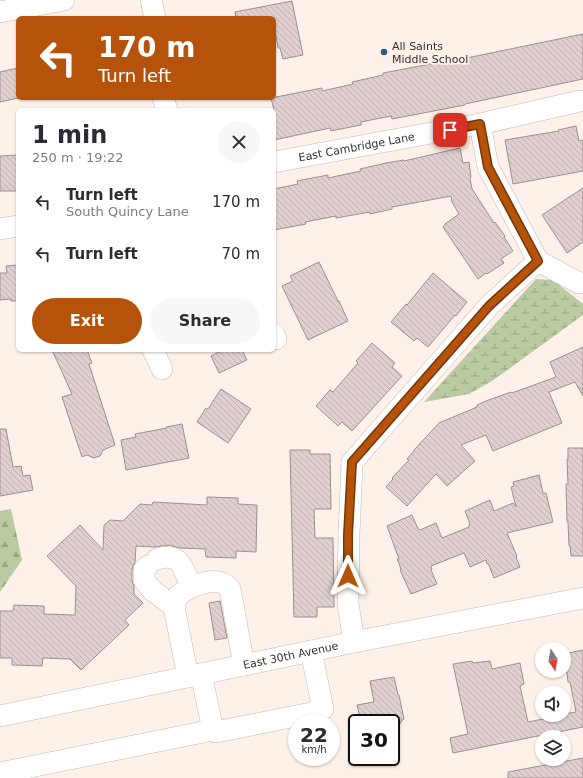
<!DOCTYPE html>
<html lang="en">
<head>
<meta charset="utf-8">
<style>
  :root { --surface:#fff; --page:#f7f7f7; --text:#2b2b33; --muted:#7c7c81; --accent:#b45309 }
  body { margin:0; font-family:"DejaVu Sans",sans-serif; background:var(--page); color:var(--text); height:100vh; display:flex; flex-direction:column; font-size:15px; white-space:nowrap }
  * { box-sizing:border-box; margin:0 }
  p { font-size:13px; color:var(--muted) }
  .icon { flex:none; width:22px; height:22px; fill:none; stroke:currentColor; stroke-width:2; stroke-linecap:round; stroke-linejoin:round }
  .map { position:relative; flex:1; overflow:hidden }
  .drawer { position:absolute; left:16px; top:108px; width:260px; height:244px; display:flex; flex-direction:column; background:var(--surface); border-radius:6px; box-shadow:0 1px 3px #0004 }
  .drawer>* { flex:none }
  .hud { position:absolute; left:16px; top:16px; width:260px; height:84px; border-radius:6px; box-shadow:0 1px 3px #0004; background:#b45309; color:#fff; overflow:hidden }
  .needle { width:26px; rotate:169deg }
  .tools { position:absolute; left:535px; top:642px; display:grid; gap:8px }
  .tools a { display:grid; place-items:center; width:36px; height:36px; border-radius:50%; background:var(--surface); box-shadow:0 1px 3px #0004; font-size:20px }
  .speed { position:absolute; left:288px; top:714px; display:flex; gap:8px; font-size:20px; font-weight:700; text-align:center }
  .speed>* { display:grid; place-content:center; width:52px; height:52px; border-radius:50%; background:var(--surface); box-shadow:0 1px 3px #0004; line-height:1 }
  .speed small { font-size:10px; font-weight:400 }
  .speed .limit { border:2px solid #111; border-radius:6px; background:#fff; color:#111 }
  .pin { position:absolute; display:grid; place-items:center; width:34px; height:34px; color:#fff; margin:-17px; border-radius:8px; box-shadow:0 2px 6px #0006 }
  .me { position:absolute; width:44px; margin:-22px; rotate:0deg; stroke-linejoin:round; filter:drop-shadow(0 0 3px #0008) }
  .turn { display:flex; align-items:center; gap:14px; height:84px; padding:0 16px; font-size:18px }
  .turn .icon { width:52px; height:52px; stroke-width:2.5 }
  .turn b { display:block; font-size:28px; line-height:34px }
  .round { display:grid; place-items:center; flex:none; width:42px; height:42px; border-radius:21px; background:var(--page) }
  .overview { display:flex; align-items:center; justify-content:space-between; height:68px; padding:0 16px }
  h1 { font-size:24px; font-weight:800; line-height:30px }
  .cta { display:flex; gap:8px; margin-top:auto; padding:8px 16px }
  .cta a { flex:1; height:46px; border-radius:24px; background:var(--accent); color:#fff; font-size:16px; font-weight:800; line-height:46px; text-align:center }
  .cta a+a { background:var(--page); color:var(--text) }
  ul { padding:0; list-style:none }
  li { display:flex; align-items:center; gap:12px; height:52px; padding:0 16px }
  li div { flex:1 }
  li b { display:block; font-size:15px }
  li em { font-style:normal }
  .map>svg:first-child { display:block }
  .forest { fill:url(#forest-firs) }
  .wetland { fill:url(#wetland-marsh) }
  .building { fill:url(#building-back-hatch); stroke:#9e8f8f }
  .lines { fill:none; stroke-linecap:round; stroke-linejoin:round }
  .minor-casing { stroke:#c4b8b0; stroke-width:22 }
  .minor { stroke:#fff; stroke-width:21 }
  .route-casing { stroke:#753606; stroke-width:10 }
  .route { stroke:#b45309; stroke-width:7 }
  .poi-dot { fill:#2d5b7a; stroke:#fef1e9; stroke-width:1.5 }
  .labels { text-anchor:middle; stroke-width:4; stroke-linejoin:round; paint-order:stroke }
  .poi-label { font-size:11px; fill:#34302d; stroke:#fef1e9; text-anchor:start }
  .street-label { font-size:11px; fill:#34302d; stroke:#fef1e9 }
</style>
</head>
<body>
<div class="map">
<svg width="583" height="778" viewBox="0 0 583 778">
  <defs>
    <pattern id="forest-firs" width="22" height="20" patternUnits="userSpaceOnUse"><rect width="22" height="20" fill="#bbcba1"/><path d="M5 1l3.5 6h-7zM16 11l3.5 6h-7z" fill="#99a584"/></pattern>
    <pattern id="wetland-marsh" width="20" height="14" patternUnits="userSpaceOnUse"><rect width="20" height="14" fill="#bbcba1"/><path d="M1 5h8M5 5V1M11 12h8M15 12V8" fill="none" stroke="#99a584"/></pattern>
    <pattern id="building-back-hatch" width="6" height="6" patternUnits="userSpaceOnUse"><rect width="6" height="6" fill="#dfcfcf"/><path d="M-1 5l2 2M0 0l6 6M5-1l2 2" fill="none" stroke="#c0b2b2"/></pattern>
  </defs>
  <rect width="100%" height="100%" fill="#fef1e9"/>
  <path class="forest" d="M11 509 22 560 0 592V511Z"/>
  <path class="wetland" d="M536 279 553 280 583 304V315L492 381 469 394 424 402Z"/>
  <g class="building">
    <path d="M292 1 303 55 283 59 280 48H278L274 25V18H236L235 12Z"/>
    <path d="M583 34V79L465 104V105L392 119 391 116 361 122V125L331 131 330 128 274 140V110L271 98 322 88V91L353 84 352 82 383 75V73L457 59V60Z"/>
    <path d="M18 68V98L0 102V72Z"/>
    <path d="M576 126 579 141 583 140V171L513 184 505 140 559 131 558 130Z"/>
    <path d="M460 148 463 163 469 162 471 177 470 178 472 189 494 223 495 222 505 236 504 237 513 251 501 259 504 263 487 274 486 273 478 279 443 227 445 225V224L459 214 452 202 451 196 392 207V209L370 214V212L336 218V216L305 222 306 224 274 230V189L298 184 297 181 328 175V178L361 171 360 169 386 163 404 160V161Z"/>
    <path d="M18 155V191H0V156Z"/>
    <path d="M583 188V242L567 253 542 215Z"/>
    <path d="M319 262 338 301H339L348 321 308 340 282 286 293 281 290 276Z"/>
    <path d="M18 265V301H11V299L0 300V273H7L6 266Z"/>
    <path d="M433 273 467 302 456 316 455 315 428 347 417 338 414 341 391 322 406 304 407 305Z"/>
    <path d="M372 343 395 363 392 367 402 376 352 431 342 422 338 426 316 406 330 390 333 392 358 363 356 361Z"/>
    <path d="M583 347V396L575 382 549 392 562 423 493 451 486 435 461 445 475 461 447 486 436 474 407 506 386 487 393 479 392 478 409 460 407 459 414 451V450L439 423 477 407V405L486 401 511 392 512 393 556 377 550 362Z"/>
    <path d="M52 350H87L92 363 89 364 115 445 103 450 100 456 94 458 87 455 82 457 62 397 72 394Z"/>
    <path d="M223 350H242L247 360 219 373 211 356Z"/>
    <path d="M221 389 251 409 228 443 197 422 206 408 208 409Z"/>
    <path d="M182 424 189 458 126 470 121 440 136 437 135 434 167 428 166 427Z"/>
    <path d="M0 429H6L13 467 21 466 23 476 30 475 33 490 0 496Z"/>
    <path d="M568 448H583V556H571L570 546H569L568 522H567L566 484H568L567 459H568Z"/>
    <path d="M290 450H310V454H330L331 509H314L315 538H333L334 607H317V617H294Z"/>
    <path d="M539 475 543 493H546L553 522 507 533 517 556 516 557 520 567 494 578 488 563 487 564 486 560 470 567 464 553 431 566 432 569 431 570 437 584 411 594 400 570 401 569 397 559H399L387 526 412 515 418 529H419L420 530 436 523 442 538 469 527V525L470 524 465 511 490 500 494 511 513 503 516 507 511 487 514 486 513 482Z"/>
    <path d="M207 497 238 498V504L257 505 256 552 236 551V558L206 557 205 549 180 548 169 545 155 547 136 546 135 562 133 566 132 570V580L134 587V594L143 603 125 620 129 625 81 670 70 659 43 658 42 666 12 665V658H0V611H13L14 605 44 606V614L75 615 76 586 47 556 80 525 103 550 104 525 110 520 123 521 140 504 152 505 153 502 207 505Z"/>
    <path d="M220 601 227 638 215 640 209 603Z"/>
    <path d="M583 650V727L453 753 450 738 468 734 453 664 472 661 473 663 490 661 492 669 520 663 524 684 520 686 528 722 564 715V714L576 712 570 682H568L567 672 564 673V654Z"/>
    <path d="M394 677 398 695H399L404 719 401 721V723H361L357 705 374 702 370 681Z"/>
    <path d="M583 758V778H508V772Z"/>
  </g>
  <g class="lines">
    <g class="minor-casing">
      <g id="minor">
        <path d="M151 0 155 18"/>
        <path d="M0 12 64 0"/>
        <path d="M163 98 167 110"/>
        <path d="M480 124 488 167 538 261 579 283H583"/>
        <path id="s1" d="M274 162 480 124 580 101"/>
        <path d="M0 229 18 226"/>
        <path d="M274 334 276 339"/>
        <path d="M153 350 162 369"/>
        <path d="M157 559C163 557 172 556 178 561 182 564 189 582 192 587"/>
        <path d="M148 566 144 570V580L152 590 174 607"/>
        <path d="M354 642 348 604 349 535 352 462 489 306 538 261"/>
        <path d="M201 674 213 730 216 732 311 713 323 709 311 651"/>
        <path d="M188 677 174 607C175 602 176 599 179 595 191 585 219 574 230 589L244 665"/>
        <path id="s2" d="M0 716 354 642 583 598"/>
        <path d="M0 773 213 730"/>
      </g>
    </g>
    <use href="#minor" class="minor"/>
  </g>
  <g class="lines">
    <g class="route-casing">
      <path id="route" d="M348 576V535L352 462 489 306 538 261 488 167 480 124 450 130"/>
    </g>
    <use href="#route" class="route"/>
  </g>
  <circle class="poi-dot" cx="384" cy="52" r="4"/>
  <g class="labels">
    <g class="poi-label">
      <text x="392" y="50">All Saints<tspan x="392" dy="13">Middle School</tspan></text>
    </g>
    <g class="street-label">
      <text dy="4" stroke="none"><textPath href="#s1" startOffset="84">East Cambridge Lane</textPath></text>
      <text dy="4" stroke="none"><textPath href="#s2" startOffset="297">East 30th Avenue</textPath></text>
    </g>
  </g>
</svg>
<div class="tools">
<a><svg class="needle" viewBox="-14 -14 28 28"><path d="M0-13l5 13h-10z" fill="#e53935"/><path d="M0 13l5-13h-10z" fill="#7c7c81"/></svg></a>
<a><svg class="icon" aria-label="sound" viewBox="0 0 24 24"><path d="M4 9h4l5-4v14l-5-4H4zM17 9q2 3 0 6"/></svg></a>
<a><svg class="icon" aria-label="layers" viewBox="0 0 24 24"><path d="M12 4l9 5-9 5-9-5zM3 14l9 5 9-5"/></svg></a>
</div>
<div class="speed"><div>22<small>km/h</small></div><div class="limit">30</div></div>
<div class="pin" style="left:450px;top:130px;background:#d93025"><svg class="icon" aria-label="arrive" viewBox="0 0 24 24"><path d="M6 21V4h12l-3 4 3 4H6"/></svg></div>
<svg class="me" style="left:348px;top:576px" viewBox="-20 -20 40 40"><path d="M0-17L14 15 0 8-14 15z" fill="#b45309" stroke="#fff" stroke-width="4"/></svg>
<div class="hud">
<div class="turn"><svg class="icon" aria-label="left" viewBox="0 0 24 24"><path d="M17 20v-9H6M10 6l-5 5 5 5"/></svg><div><b>170 m</b>Turn left</div></div>
</div>
<section class="drawer">
<div class="overview"><div><h1>1 min</h1><p>250 m · 19:22</p></div><a class="round"><svg class="icon" aria-label="close" viewBox="0 0 24 24"><path d="M6 6l12 12M18 6L6 18"/></svg></a></div>
<ul>
<li><svg class="icon" aria-label="left" viewBox="0 0 24 24"><path d="M17 20v-9H6M10 6l-5 5 5 5"/></svg><div><b>Turn left</b><p>South Quincy Lane</p></div><em>170 m</em></li>
<li><svg class="icon" aria-label="left" viewBox="0 0 24 24"><path d="M17 20v-9H6M10 6l-5 5 5 5"/></svg><div><b>Turn left</b></div><em>70 m</em></li>
</ul>
<div class="cta"><a>Exit</a><a>Share</a></div>
</section>
</div>
</body>
</html>
